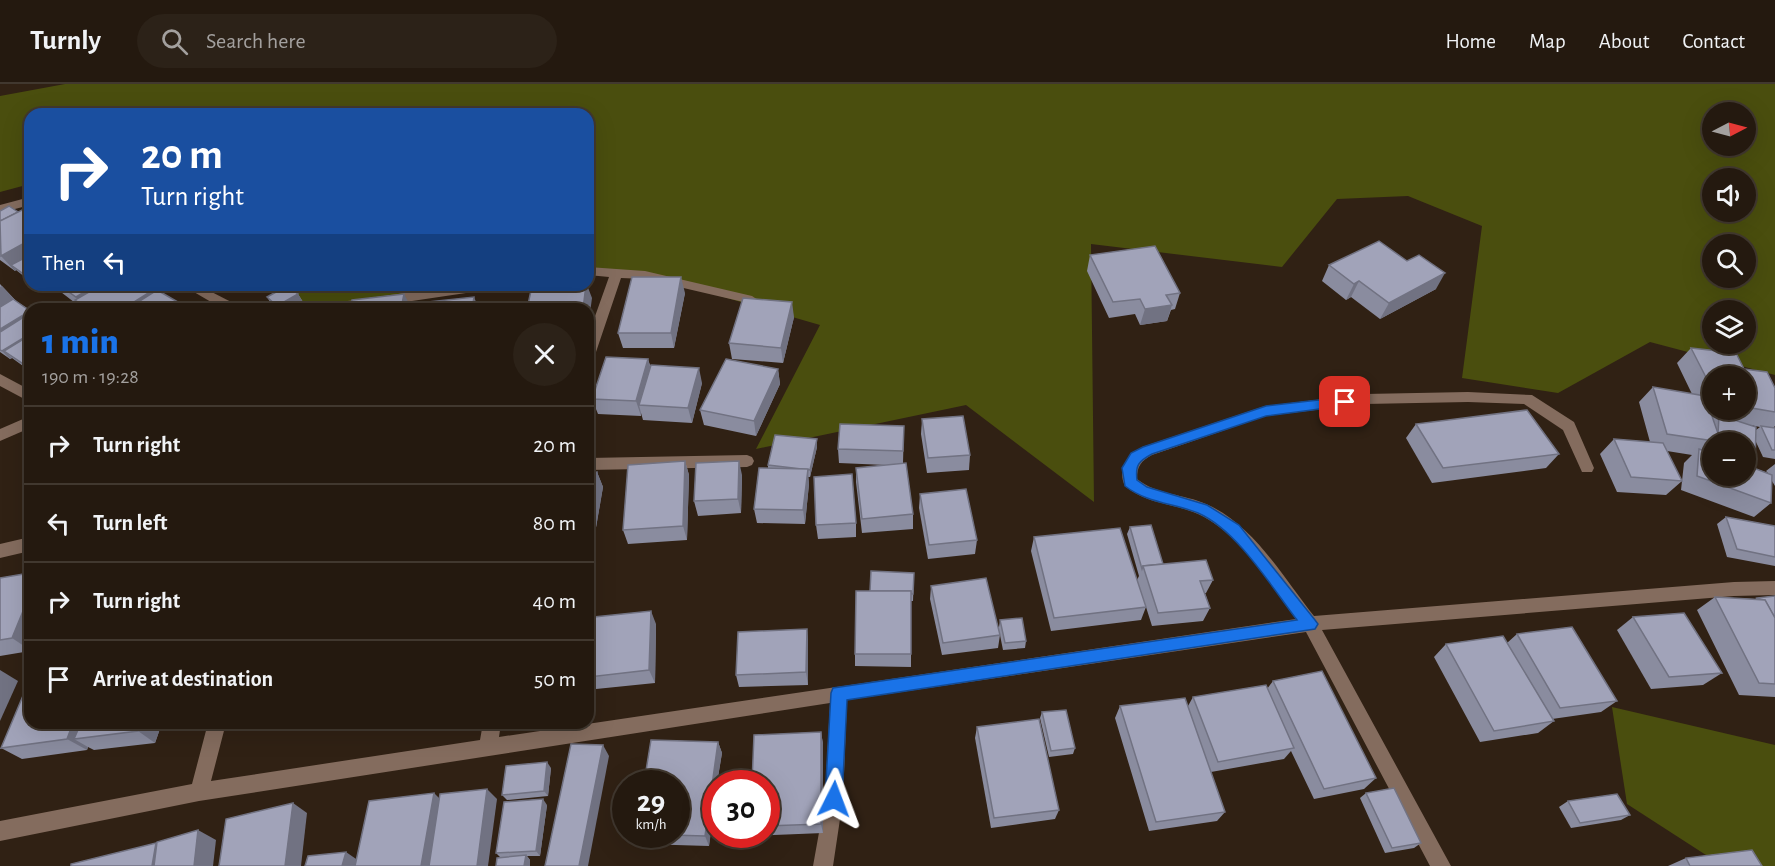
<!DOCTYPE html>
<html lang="en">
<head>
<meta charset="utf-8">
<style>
  :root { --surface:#24190f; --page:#2c2218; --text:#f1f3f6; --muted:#a3a09e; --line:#41382f; --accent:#1a73e8 }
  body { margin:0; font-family:"Alegreya Sans",sans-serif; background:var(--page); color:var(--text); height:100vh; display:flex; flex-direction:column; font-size:22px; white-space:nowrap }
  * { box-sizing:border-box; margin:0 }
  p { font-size:20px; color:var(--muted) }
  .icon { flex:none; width:33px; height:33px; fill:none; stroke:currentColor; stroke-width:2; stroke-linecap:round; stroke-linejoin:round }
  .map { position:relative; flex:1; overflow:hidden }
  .sheet { position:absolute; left:24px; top:219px; width:570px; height:426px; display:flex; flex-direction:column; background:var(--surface); border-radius:18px; box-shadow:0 6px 24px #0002,0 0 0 2px var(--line) }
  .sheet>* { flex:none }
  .guide { position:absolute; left:24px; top:24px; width:570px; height:183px; border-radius:18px; box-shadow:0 6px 24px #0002,0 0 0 2px var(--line); background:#1a4fa0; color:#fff; overflow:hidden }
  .needle { width:39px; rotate:84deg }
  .controls { position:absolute; left:1702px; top:18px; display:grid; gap:12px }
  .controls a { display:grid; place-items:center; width:54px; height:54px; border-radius:50%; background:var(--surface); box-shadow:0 6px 24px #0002,0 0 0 2px var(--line); font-size:30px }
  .speed { position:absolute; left:612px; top:686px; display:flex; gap:12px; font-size:30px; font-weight:700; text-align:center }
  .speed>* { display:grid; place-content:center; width:78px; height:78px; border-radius:50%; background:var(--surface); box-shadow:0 6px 24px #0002,0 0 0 2px var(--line); line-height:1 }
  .speed small { font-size:15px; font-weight:400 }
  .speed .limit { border:9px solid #d22; background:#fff; color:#111 }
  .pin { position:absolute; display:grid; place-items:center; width:51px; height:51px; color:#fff; margin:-26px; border-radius:12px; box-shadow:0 3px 9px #0006 }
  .me { position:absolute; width:66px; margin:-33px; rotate:3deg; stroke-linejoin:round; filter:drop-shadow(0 0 4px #0008) }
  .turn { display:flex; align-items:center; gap:21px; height:126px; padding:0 18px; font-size:27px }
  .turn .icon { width:78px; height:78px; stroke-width:2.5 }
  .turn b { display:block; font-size:42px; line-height:51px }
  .then { display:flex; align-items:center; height:57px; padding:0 18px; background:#0003; gap:12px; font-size:22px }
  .round { display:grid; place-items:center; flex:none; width:63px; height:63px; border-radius:32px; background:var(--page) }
  .overview { display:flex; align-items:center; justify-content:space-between; height:102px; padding:0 18px }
  h1 { font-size:36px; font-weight:800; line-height:45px; color:var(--accent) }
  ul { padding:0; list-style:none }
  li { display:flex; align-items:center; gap:18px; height:78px; padding:0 18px; border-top:2px solid var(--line) }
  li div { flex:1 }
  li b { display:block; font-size:22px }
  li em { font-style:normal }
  header { display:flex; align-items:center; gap:36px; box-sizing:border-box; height:84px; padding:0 30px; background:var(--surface); border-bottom:2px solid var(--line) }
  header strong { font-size:28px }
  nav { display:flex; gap:33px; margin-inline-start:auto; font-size:21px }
  .search { width:420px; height:54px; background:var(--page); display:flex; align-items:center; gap:15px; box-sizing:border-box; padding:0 21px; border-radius:33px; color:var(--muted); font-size:22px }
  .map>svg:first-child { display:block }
  .forest { fill:#4a4e0e; fill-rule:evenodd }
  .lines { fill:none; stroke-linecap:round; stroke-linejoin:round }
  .minor { fill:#846c5e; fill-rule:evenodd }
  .wall { fill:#8a8c9f; fill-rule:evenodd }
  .shaded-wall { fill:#717282 }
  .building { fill:#a1a3b9; stroke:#717282; stroke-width:1.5 }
  .route { fill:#1a73e8; stroke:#114b97; stroke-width:1.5 }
</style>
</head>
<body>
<header>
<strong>Turnly</strong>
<div class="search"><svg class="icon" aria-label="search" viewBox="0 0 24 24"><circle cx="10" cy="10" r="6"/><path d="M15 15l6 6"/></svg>Search here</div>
<nav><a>Home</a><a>Map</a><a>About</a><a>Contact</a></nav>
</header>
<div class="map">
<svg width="1775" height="782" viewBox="0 0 1775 782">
  <rect width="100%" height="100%" fill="#302114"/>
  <g class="forest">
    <path d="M65 0H1775V291L1650 258 1558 309 1462 294 1482 142 1408 112 1337 115 1282 183 1091 160 1094 418 966 321 756 365 820 241 648 191 588 190V30H30V100L0 108V12ZM1713 28H1746V62H1713ZM1713 94H1746V128H1713ZM1713 160H1746V194H1713ZM1713 226H1746V260H1713Z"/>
    <path d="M287 201H467L407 210 341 225H296Z"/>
    <path d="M1612 623 1775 661V782H1723L1627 720Z"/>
  </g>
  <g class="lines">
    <g class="minor">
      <path d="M30 113V121L0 129V121Z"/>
      <path d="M588 183 645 187 752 212 758 216 752 220 645 195 621 194 595 271 588 276V252L609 193 588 191Z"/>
      <path d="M182 201H198L239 222 241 225H223Z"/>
      <path d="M462 201H499L493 205 358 225 326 224 333 219Z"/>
      <path d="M0 290 30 306V318L0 302Z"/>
      <path d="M1468 308 1532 311 1574 338 1594 384 1592 388H1582L1563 346 1524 320 1468 318 1365 320 1266 332 1152 371C1141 377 1137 382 1137 395 1157 411 1184 410 1206 420 1253 440 1283 493 1314 532L1734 498 1775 497V511L1734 512 1322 546 1451 782H1430L1306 548 847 616 843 715 833 782H813L825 715 830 619 199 717 0 757V737L192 700 208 639H226L211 697 480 656 483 639H501L499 653 1296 535C1268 498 1241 450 1198 430 1173 419 1146 420 1125 402 1117 386 1127 371 1142 363L1265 322 1365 310Z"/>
      <path d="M30 332V344L0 357V345Z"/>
      <path d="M747 371 752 373 754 377 752 381 747 383 588 386V374Z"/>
      <path d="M30 453V467L0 474V460Z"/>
    </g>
  </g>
  <g class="wall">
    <path d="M0 127 18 128 30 131V197L16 186 15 187 0 176Z"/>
    <path d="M1090 171 1180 209 1175 225 1171 226 1167 237 1140 241 1135 230 1109 234 1087 187Z"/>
    <path d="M1329 181 1436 205 1380 235 1351 213 1346 216 1322 197Z"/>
    <path d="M0 200 17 218 30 226V287L12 274 10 275 0 268Z"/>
    <path d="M43 201H140L152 209 190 225H83L57 205 53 208Z"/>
    <path d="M685 209 674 264H623L618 249Z"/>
    <path d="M298 210 303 218 291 225H276L272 221 267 213Z"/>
    <path d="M794 233 783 279 732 275 729 259Z"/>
    <path d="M1691 264 1744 285 1775 304V342L1773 344H1775V375L1763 373 1756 358 1755 380 1751 383 1768 389 1766 387 1775 380V402L1772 397 1771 419 1754 433 1681 406 1682 397 1666 411 1617 408 1600 370 1614 355 1650 358 1639 318 1653 303 1692 310 1677 279ZM1713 292H1746V326H1713ZM1750 341 1760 343 1756 346ZM1713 358H1746V392H1713ZM1667 367 1692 371 1684 379 1682 397Z"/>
    <path d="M648 275 651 284 702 299 692 339 643 336 641 329V332L598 330 592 315Z"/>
    <path d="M778 285 780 300 756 352 704 341 700 326Z"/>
    <path d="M922 335 970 371 969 386 927 389 921 350Z"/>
    <path d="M1416 340 1559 370 1546 384 1432 399 1406 354Z"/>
    <path d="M904 342 903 379 913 430V445L862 449 856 398V384L885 381 839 379 838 365Z"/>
    <path d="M817 355V363L810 393H808L809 400 805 440 757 439 754 425 768 385V381Z"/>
    <path d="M685 377 689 391 687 456 628 460 623 446Z"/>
    <path d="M597 388 603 403 594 455H588V389Z"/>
    <path d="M742 391 741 429 698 432 694 417Z"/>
    <path d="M920 410 977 456 975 470 928 475 919 424Z"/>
    <path d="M1726 433 1775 442V482L1727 473 1717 440Z"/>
    <path d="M856 439V453L818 455 816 441Z"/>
    <path d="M1130 443 1163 480 1213 496 1206 509H1205L1210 524 1203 537 1152 542 1146 523 1141 536 1051 547 1031 467 1034 453 1137 496 1139 492 1127 450Z"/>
    <path d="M30 489V567L0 572V494Z"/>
    <path d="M914 489 913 517H911V583L855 582V570Z"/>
    <path d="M931 502 999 543 1000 536 1026 557 1025 564 1003 566 1000 551 998 564 942 571 930 515Z"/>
    <path d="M1775 512V613L1739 611 1697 526 1715 513 1755 515 1757 514Z"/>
    <path d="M1633 533 1722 589 1703 601 1651 605 1617 546Z"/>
    <path d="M656 540 655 599 596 605 589 593 591 564 588 598V541L592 550Z"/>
    <path d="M807 545 808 558V601L739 603 736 591Z"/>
    <path d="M1517 550 1617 617 1601 628 1552 635 1554 637 1538 649 1480 658 1434 573 1446 560 1507 559Z"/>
    <path d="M1273 597 1376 694 1364 705 1314 715 1291 667 1284 675 1211 688 1225 728 1217 737 1149 747 1115 634 1120 622H1188L1193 613 1267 605Z"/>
    <path d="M1042 628 1075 664 1073 670 1049 673 1040 634Z"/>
    <path d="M162 639 155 659 94 666 88 663 87 666 22 675 1 664Z"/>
    <path d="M977 643 1059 726 1055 735 991 744 975 654Z"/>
    <path d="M821 648 823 660V749L753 752V750H766V699Z"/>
    <path d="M718 658 722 669 717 699H716L709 762 642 760 635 750Z"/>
    <path d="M551 684 548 712 507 716 502 711Z"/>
    <path d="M1366 709 1421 759 1414 764 1385 769 1360 714Z"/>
    <path d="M1568 717 1630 731 1621 736 1571 744 1559 723Z"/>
    <path d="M547 721 540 772H527L530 776 501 774 496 769Z"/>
    <path d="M1686 774 1762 782H1668Z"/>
  </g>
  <g class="shaded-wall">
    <path d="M30 156V179L11 181 16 186 15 187 1 172Z"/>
    <path d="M30 188V196L25 191Z"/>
    <path d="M1445 189 1436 205 1380 235 1389 219Z"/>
    <path d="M681 193 685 209 674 264 671 249Z"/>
    <path d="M1359 197 1351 213 1346 216 1354 200Z"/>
    <path d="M46 201H54L57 205 53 208Z"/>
    <path d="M96 201H134L83 222 76 213Z"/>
    <path d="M241 201H249L244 205Z"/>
    <path d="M586 201H587L592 214 588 244V225H583Z"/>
    <path d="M2 202 17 218 0 228V203Z"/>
    <path d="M150 208 163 223 160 225H123Z"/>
    <path d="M298 210 303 218 291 225H279L277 222Z"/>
    <path d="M404 210 412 225H401Z"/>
    <path d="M474 213 479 225H472Z"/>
    <path d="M792 218 794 233 783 279 781 264Z"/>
    <path d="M1172 221 1167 237 1140 241 1145 225Z"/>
    <path d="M30 227V240L0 258V245Z"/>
    <path d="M30 250V263L4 267 12 274 10 275 2 267Z"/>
    <path d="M30 274V284L25 281 30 286V287L22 279Z"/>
    <path d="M648 275 652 290 639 321 641 329V332L636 317Z"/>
    <path d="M699 284 702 299 692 339 688 324Z"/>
    <path d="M778 285 780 300 756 352 754 337Z"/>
    <path d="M817 355V363L810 393V386Z"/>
    <path d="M685 377 689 391 687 456 683 442Z"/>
    <path d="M739 377 742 391 741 429 738 415Z"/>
    <path d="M808 385 809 400 805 440 803 426Z"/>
    <path d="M597 388 603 403 594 455 588 441Z"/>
    <path d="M30 510V566L12 554Z"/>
    <path d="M651 527 656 540 655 599 649 586Z"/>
    <path d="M588 541 593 550 588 598Z"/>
    <path d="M807 545 808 558V601L806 588Z"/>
    <path d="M0 586 18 597 0 637Z"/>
    <path d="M73 639H97L74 655 88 663 87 666 67 655Z"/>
    <path d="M141 639H162L155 659 138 647Z"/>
    <path d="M821 648 823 660V749L821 740Z"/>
    <path d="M718 658 722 669 717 699H716V714L709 762 705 752Z"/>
    <path d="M603 661 609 672 588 782H579Z"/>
    <path d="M547 678 551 684 548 712 544 707Z"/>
    <path d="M487 705 497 715 488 782H477Z"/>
    <path d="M434 709 445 720 435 782H421Z"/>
    <path d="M543 715 547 721 540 772 536 767Z"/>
    <path d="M293 719 307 729 301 782H285Z"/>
    <path d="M198 746 216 756 213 782H194Z"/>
    <path d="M156 759 165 764 163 782H152Z"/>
    <path d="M346 768 359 777 358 782H342Z"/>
    <path d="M526 771 530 776V782H524Z"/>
  </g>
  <g class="building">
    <path d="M9 122 18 128 0 137V127Z"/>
    <path d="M22 126 30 131V156L1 172 0 137Z"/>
    <path d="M1379 157 1407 177 1419 171 1445 189 1389 219 1359 197 1354 200 1329 181Z"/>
    <path d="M1155 162 1180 209 1166 211 1172 221 1145 225 1140 215 1113 218 1090 171Z"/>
    <path d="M30 171V188L25 191 11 181Z"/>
    <path d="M632 193H681L671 249H618Z"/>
    <path d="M59 201H96L76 213Z"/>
    <path d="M101 201H140L150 208 123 225H88L75 216Z"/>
    <path d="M547 201H586L583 225H527L532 202Z"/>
    <path d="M287 202 298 210 277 222 267 213Z"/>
    <path d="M157 206 190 225H127Z"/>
    <path d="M404 210 401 225H350L352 216Z"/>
    <path d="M474 213 472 225H418L419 219Z"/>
    <path d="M743 214 792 218 781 264 729 259Z"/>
    <path d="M13 215 30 227 0 245V223Z"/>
    <path d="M321 221 324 225H312Z"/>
    <path d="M30 229V250L2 267 0 266V248Z"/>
    <path d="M30 251V274L22 279 4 267Z"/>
    <path d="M1691 264 1736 269 1744 285 1767 288 1775 304V328L1746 323V292H1713V307Z"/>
    <path d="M606 273 648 275 636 317 592 315Z"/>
    <path d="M726 275 778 285 754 337 700 326Z"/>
    <path d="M30 277V284L25 281Z"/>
    <path d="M651 281 699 284 688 324 639 321Z"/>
    <path d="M1653 303 1705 312 1721 358 1667 350Z"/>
    <path d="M1527 326 1559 370 1443 384 1416 340Z"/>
    <path d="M1719 331 1756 343 1755 380 1746 376V358H1721L1718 350Z"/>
    <path d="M963 332 970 371 928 374 922 335Z"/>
    <path d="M840 340 904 342 903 367 838 365Z"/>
    <path d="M1761 342 1775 344V366H1772Z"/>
    <path d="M775 351 817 355 810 386 768 381Z"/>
    <path d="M1614 355 1663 359 1682 397 1631 393Z"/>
    <path d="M1699 365 1713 370V392H1746V381L1772 391 1771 419 1697 392Z"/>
    <path d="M685 377 683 442 623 446 628 381Z"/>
    <path d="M739 377 738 415 694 417 696 379Z"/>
    <path d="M906 379 913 430 862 435 856 384Z"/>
    <path d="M759 384 808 385 803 426 754 425Z"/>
    <path d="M597 388 588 441V389Z"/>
    <path d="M852 390 856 439 816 441 814 393Z"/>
    <path d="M966 405 977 456 929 461 920 410Z"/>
    <path d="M1726 433 1775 442V473L1737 465Z"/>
    <path d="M1151 441 1163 480 1143 482 1142 485 1130 443Z"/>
    <path d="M1120 444 1146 523 1054 534 1034 453Z"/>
    <path d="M1206 476 1213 496 1200 497 1210 524 1158 529 1143 482Z"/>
    <path d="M871 487 914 489 913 510H911V507H870Z"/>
    <path d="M30 489V510L12 554 0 556V494Z"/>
    <path d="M986 494 1000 551 943 559 931 502Z"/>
    <path d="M856 507H911V570H855Z"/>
    <path d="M1775 512V534L1765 516 1758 515 1757 514Z"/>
    <path d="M1715 513 1765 516 1775 534V600L1759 599Z"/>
    <path d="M651 527 649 586 589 593 594 533Z"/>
    <path d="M1684 529 1722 589 1669 593 1633 533Z"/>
    <path d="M1022 534 1026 557 1005 559 1000 536Z"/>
    <path d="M1572 543 1617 617 1560 624 1517 550Z"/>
    <path d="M807 545 806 588 736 591 738 548Z"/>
    <path d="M1503 552 1554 637 1494 647 1446 560Z"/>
    <path d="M1322 587 1376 694 1324 705 1273 597Z"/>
    <path d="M30 595V639H73L67 655 1 664Z"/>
    <path d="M1266 601 1294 664 1218 678 1193 613Z"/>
    <path d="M1185 614 1225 728 1156 738 1120 622Z"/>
    <path d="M1066 626 1075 664 1051 667 1042 628Z"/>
    <path d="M1039 635 1059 726 994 734 977 643Z"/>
    <path d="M81 639H141L138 647 74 655Z"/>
    <path d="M821 648V740L766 742V699H752L754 651Z"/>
    <path d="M651 656 718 658 705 752 635 750H676V699H644Z"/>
    <path d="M571 660 603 661 579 782H545Z"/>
    <path d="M547 678 544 707 502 711 506 682Z"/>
    <path d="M1394 704 1421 759 1392 764 1366 709Z"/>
    <path d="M487 705 477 782H429L440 710Z"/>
    <path d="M434 709 421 782H355L369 717Z"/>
    <path d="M1617 710 1630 731 1580 739 1568 717Z"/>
    <path d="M543 715 536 767 496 769 504 718Z"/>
    <path d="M293 719 285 782H219L226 735Z"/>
    <path d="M198 746 194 782H154L157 758Z"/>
    <path d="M156 759 152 782H71V780Z"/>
    <path d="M1752 766 1762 782H1690L1686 774Z"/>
    <path d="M346 768 342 782H305L308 772Z"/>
    <path d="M526 771 524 782H496L497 774Z"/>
  </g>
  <path class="route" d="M1345 313 1352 318 1350 321 1266 332 1152 370C1139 377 1135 381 1137 396L1147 403 1207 421 1239 441 1315 536 1318 540 1315 545 847 616 842 715 840 721 834 723 828 721 825 715 831 609 833 604 1297 536C1271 502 1237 446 1198 429 1173 419 1147 419 1125 402L1122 384 1131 369 1143 363 1266 322Z"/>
</svg>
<div class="controls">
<a><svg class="needle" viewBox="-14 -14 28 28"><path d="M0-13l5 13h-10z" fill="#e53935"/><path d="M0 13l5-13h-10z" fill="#a3a09e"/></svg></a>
<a><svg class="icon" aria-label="sound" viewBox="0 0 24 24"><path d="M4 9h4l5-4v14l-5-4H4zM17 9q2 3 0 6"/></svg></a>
<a><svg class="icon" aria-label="search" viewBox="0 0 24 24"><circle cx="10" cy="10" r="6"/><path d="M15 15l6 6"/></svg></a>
<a><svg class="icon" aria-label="layers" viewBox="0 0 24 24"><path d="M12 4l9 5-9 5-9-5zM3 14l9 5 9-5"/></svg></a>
<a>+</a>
<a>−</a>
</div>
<div class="speed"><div>29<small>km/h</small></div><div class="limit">30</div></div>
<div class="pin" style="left:1345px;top:318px;background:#d93025"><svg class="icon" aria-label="arrive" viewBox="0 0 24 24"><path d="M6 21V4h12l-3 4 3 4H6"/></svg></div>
<svg class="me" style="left:834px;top:715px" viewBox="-20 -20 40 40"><path d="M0-17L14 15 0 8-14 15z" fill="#1a73e8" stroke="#fff" stroke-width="4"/></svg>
<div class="guide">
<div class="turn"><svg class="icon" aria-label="right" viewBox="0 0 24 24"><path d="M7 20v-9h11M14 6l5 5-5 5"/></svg><div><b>20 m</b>Turn right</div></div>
<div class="then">Then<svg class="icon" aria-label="left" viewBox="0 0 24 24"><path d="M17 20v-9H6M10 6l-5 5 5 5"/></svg></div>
</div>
<section class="sheet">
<div class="overview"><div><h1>1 min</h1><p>190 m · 19:28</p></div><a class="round"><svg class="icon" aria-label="close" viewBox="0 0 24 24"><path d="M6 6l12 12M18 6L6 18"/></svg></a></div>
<ul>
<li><svg class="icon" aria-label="right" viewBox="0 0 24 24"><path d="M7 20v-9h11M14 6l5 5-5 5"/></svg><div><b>Turn right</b></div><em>20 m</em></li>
<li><svg class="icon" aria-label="left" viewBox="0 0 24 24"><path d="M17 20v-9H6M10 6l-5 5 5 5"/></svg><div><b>Turn left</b></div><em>80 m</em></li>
<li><svg class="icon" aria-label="right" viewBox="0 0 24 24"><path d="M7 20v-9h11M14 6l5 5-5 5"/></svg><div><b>Turn right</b></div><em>40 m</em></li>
<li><svg class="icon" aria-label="arrive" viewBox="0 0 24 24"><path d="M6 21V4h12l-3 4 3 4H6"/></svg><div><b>Arrive at destination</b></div><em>50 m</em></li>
</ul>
</section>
</div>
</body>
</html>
